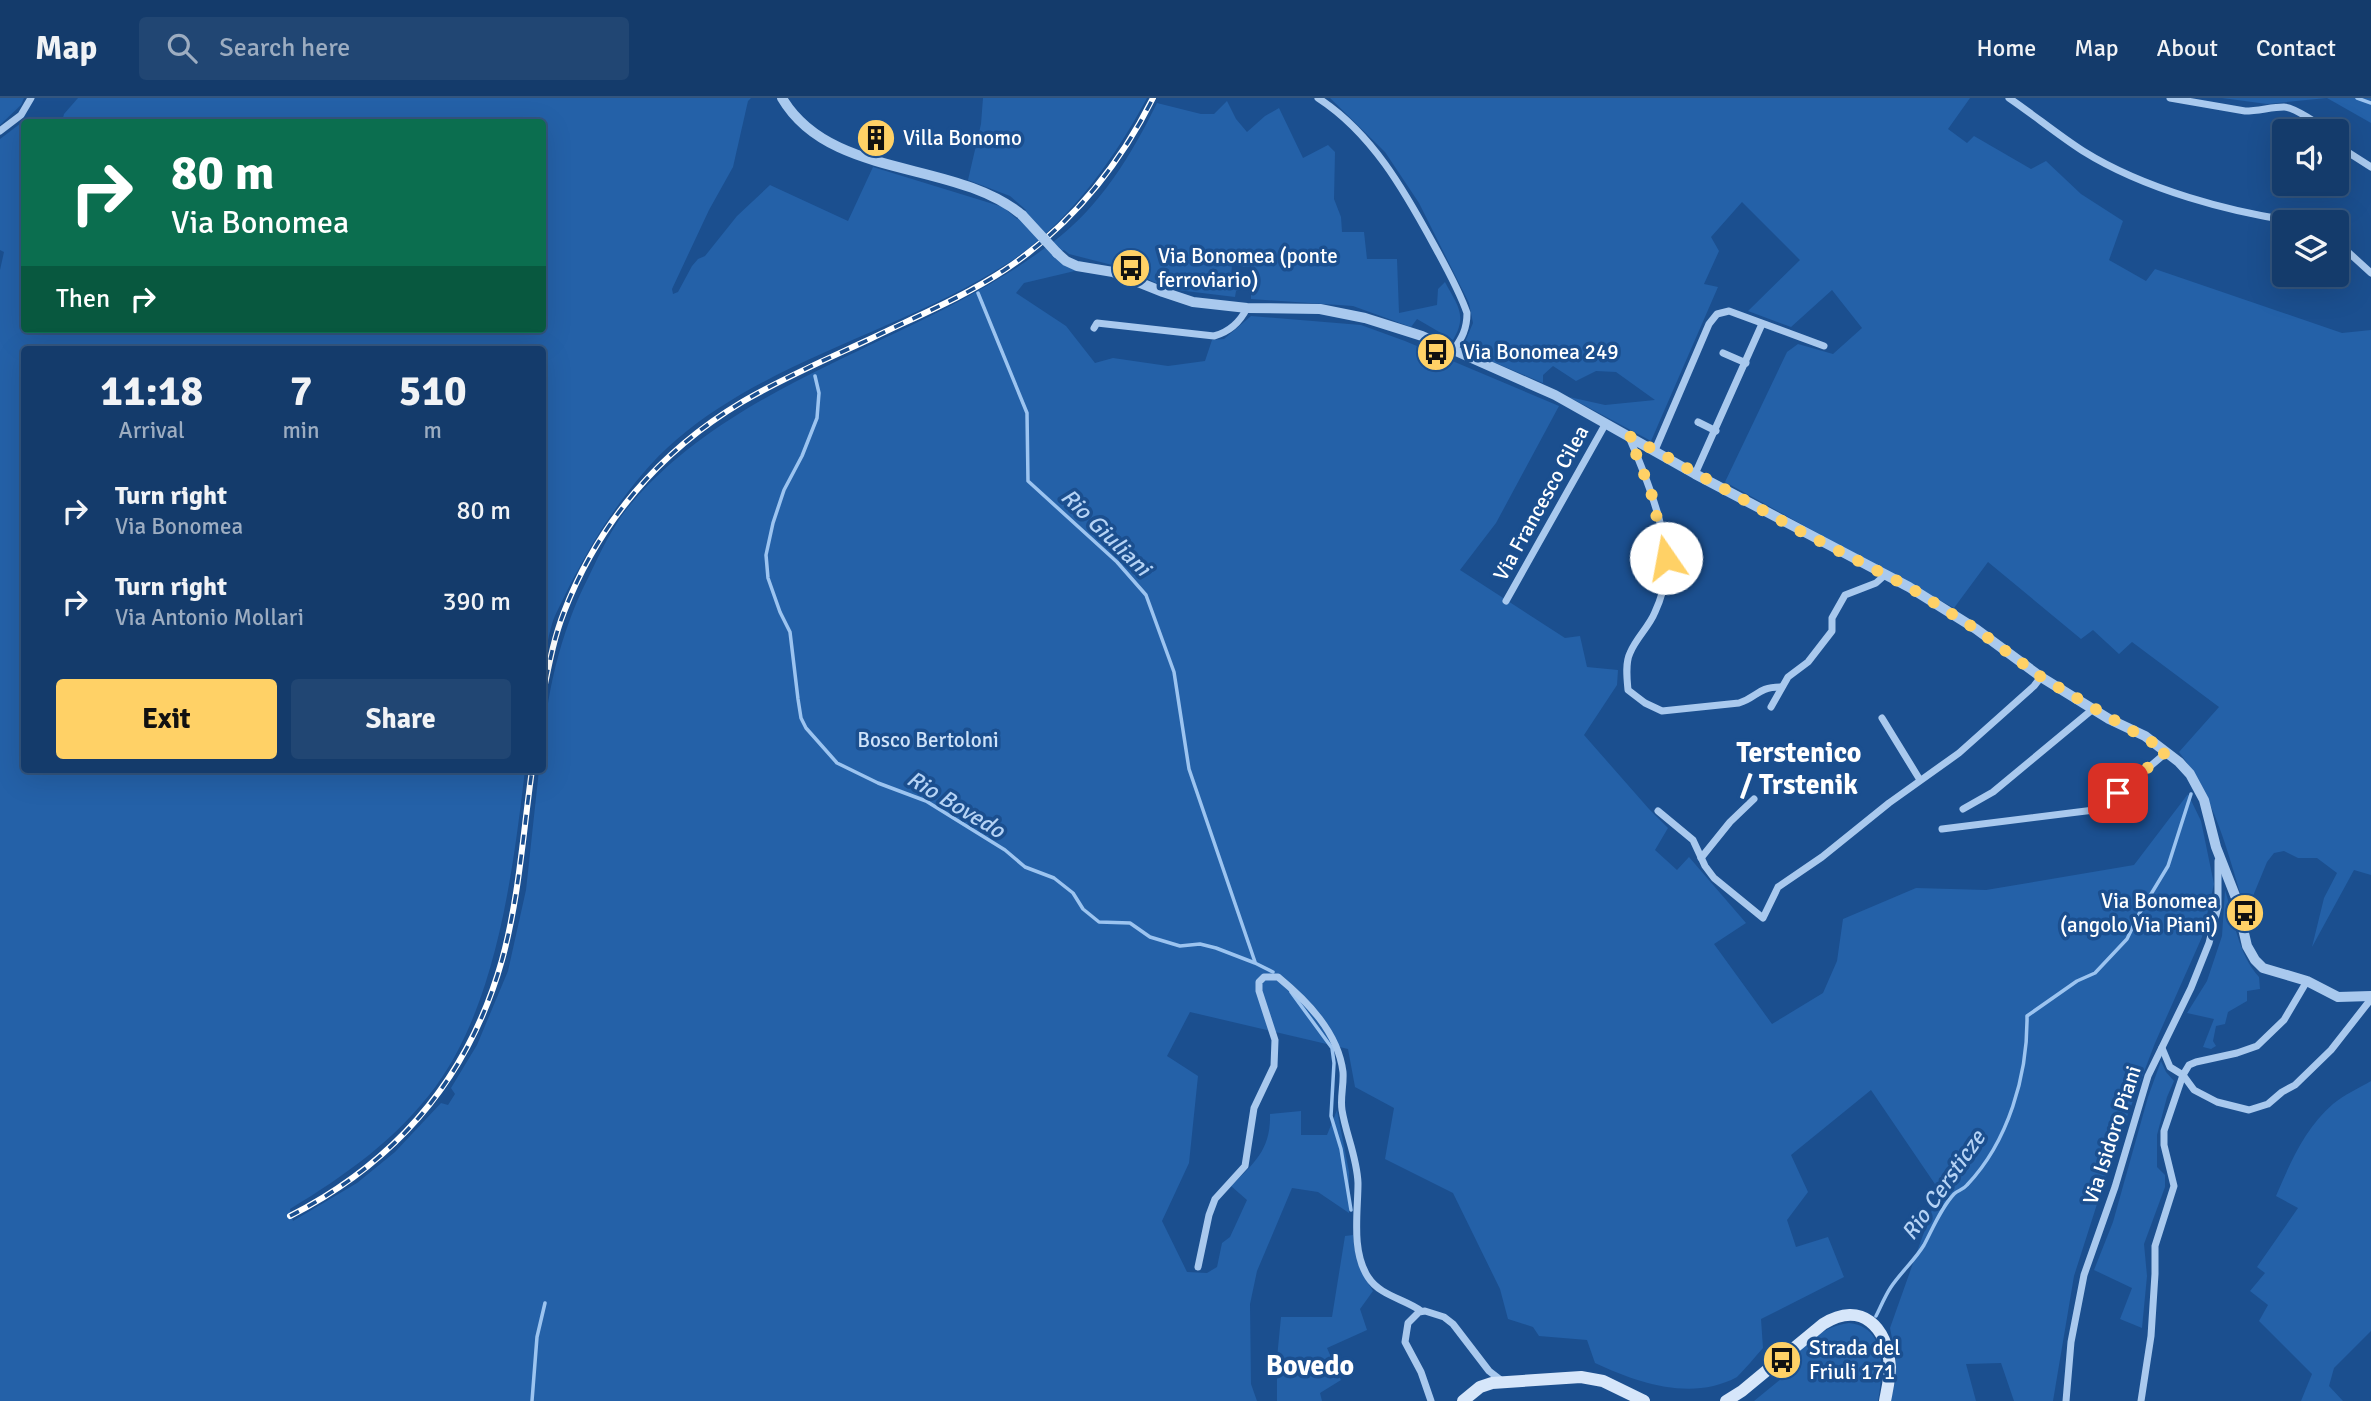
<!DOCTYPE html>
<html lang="en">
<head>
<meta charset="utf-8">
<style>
  :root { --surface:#143b6b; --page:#214673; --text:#f1f3f6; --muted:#9dadc1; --line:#33557e; --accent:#ffd166 }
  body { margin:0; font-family:Signika,sans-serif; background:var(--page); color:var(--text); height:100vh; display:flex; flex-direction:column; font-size:26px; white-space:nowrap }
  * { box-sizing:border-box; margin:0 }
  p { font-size:23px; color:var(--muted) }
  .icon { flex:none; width:38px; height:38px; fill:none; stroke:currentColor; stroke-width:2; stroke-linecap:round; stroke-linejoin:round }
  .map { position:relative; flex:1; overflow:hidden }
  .drawer { position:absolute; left:21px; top:248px; width:525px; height:427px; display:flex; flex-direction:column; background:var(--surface); border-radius:7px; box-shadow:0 7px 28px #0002,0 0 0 2px var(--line) }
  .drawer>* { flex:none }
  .banner { position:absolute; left:21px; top:21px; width:525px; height:214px; border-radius:7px; box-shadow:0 7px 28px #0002,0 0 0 2px var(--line); background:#0b6e4f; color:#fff; overflow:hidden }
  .buttons { position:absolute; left:2272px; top:21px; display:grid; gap:14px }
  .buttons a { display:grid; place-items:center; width:77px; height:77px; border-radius:7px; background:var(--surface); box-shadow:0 7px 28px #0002,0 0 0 2px var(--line); font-size:35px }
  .pin { position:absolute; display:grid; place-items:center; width:60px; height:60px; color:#fff; margin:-30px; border-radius:14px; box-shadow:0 4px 10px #0006 }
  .me { position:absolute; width:77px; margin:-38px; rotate:348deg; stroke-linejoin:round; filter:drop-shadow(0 0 5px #0008) }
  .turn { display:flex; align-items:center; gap:24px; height:147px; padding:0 35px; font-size:32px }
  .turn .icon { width:91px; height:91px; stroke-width:2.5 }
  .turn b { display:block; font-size:49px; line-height:60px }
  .then { display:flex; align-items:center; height:66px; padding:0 35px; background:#0003; gap:14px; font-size:26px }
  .eta { display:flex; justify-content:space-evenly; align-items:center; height:119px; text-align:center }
  .eta b { font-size:42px; font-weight:800; line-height:49px }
  .cta { display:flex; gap:14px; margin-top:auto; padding:14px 35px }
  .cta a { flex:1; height:80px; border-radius:7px; background:var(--accent); color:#111; font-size:28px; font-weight:800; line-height:80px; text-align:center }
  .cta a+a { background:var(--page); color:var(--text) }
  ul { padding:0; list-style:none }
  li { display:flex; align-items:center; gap:21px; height:91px; padding:0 35px }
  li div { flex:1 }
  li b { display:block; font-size:26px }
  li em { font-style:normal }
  header { display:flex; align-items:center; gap:42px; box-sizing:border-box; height:98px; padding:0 35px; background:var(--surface); border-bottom:2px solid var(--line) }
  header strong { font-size:33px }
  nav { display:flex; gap:38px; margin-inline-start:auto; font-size:24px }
  .search { width:490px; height:63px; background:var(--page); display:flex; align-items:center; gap:18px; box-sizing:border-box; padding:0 24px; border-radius:7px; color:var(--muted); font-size:26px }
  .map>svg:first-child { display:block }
  .green { fill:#2461a8 }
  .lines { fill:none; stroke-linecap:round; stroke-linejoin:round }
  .stream { stroke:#9cc4f0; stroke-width:3.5 }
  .minor { stroke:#a9c9ee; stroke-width:7 }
  .tertiary { stroke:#a9c9ee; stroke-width:10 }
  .secondary { stroke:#d6e6fa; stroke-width:12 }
  .rail-casing { stroke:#fff; stroke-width:6 }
  .rail { stroke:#1b4f8f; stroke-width:3.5; stroke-dasharray:10; stroke-linecap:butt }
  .tertiary-bridge { stroke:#a9c9ee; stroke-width:10 }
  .route { stroke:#ffd166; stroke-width:12; stroke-dasharray:0 21.6 }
  .labels { text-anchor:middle; stroke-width:7; stroke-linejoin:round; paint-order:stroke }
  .poi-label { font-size:21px; fill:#fff; stroke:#1b4f8f; text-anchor:start }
  .street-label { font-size:21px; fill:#fff; stroke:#1b4f8f }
  .park-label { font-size:21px; fill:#cfe3fa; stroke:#1b4f8f }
  .water-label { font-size:23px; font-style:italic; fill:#b5d3f5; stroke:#1b4f8f }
  .district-label { font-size:28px; font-weight:bold; fill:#fff; stroke:#1b4f8f }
</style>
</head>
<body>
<header>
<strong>Map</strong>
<div class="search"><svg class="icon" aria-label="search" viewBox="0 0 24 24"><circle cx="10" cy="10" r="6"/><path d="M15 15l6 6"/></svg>Search here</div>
<nav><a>Home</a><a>Map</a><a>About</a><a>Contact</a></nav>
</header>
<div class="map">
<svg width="2371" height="1303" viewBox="0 0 2371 1303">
  <rect width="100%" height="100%" fill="#1b4f8f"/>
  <g class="green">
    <path d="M0 0H24L21 7 0 27Z"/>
    <path d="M78 0H751L748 3 733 69 709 112 672 191 673 196 678 194 692 168 698 161 705 158 737 118 770 87 848 123 873 69 1003 109 1017 121 1026 112 1010 98 968 82 981 26 983 0H1147C1113 63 1069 125 1008 165 902 233 772 260 676 342 649 365 627 394 607 423 591 447 578 471 565 497 561 506 555 516 552 526 548 539 546 553 543 567L542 252H24V672H525C513 773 497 904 436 988 397 1041 346 1077 290 1111L293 1123 357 1085 395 1054 441 1005 448 1007 455 996 451 990 477 947 508 873 526 792 539 672H542C543 607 559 536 589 478 602 451 615 423 635 401 747 275 923 244 1053 144 1100 109 1132 56 1157 5L1201 16H1214L1227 3 1236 21 1247 34 1265 18 1279 10 1303 60 1328 47 1335 54 1334 101 1341 119 1342 134H1364L1367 161H1397L1399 215 1437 207 1438 191 1445 184C1457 207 1468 217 1453 242L1417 221 1411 229 1353 208 1251 201V168L1243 169 1242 166H1232L1231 179 1241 180 1240 191 1236 193 1235 199 1169 191 1124 170 1069 156 1064 152 1054 157 1079 172 1024 185 1016 195 1066 228 1095 265 1113 260 1168 268 1205 263 1212 242 1224 241 1251 218 1361 227 1405 243 1559 308 1496 425 1460 472 1565 540 1580 538 1587 569 1618 572 1617 587 1584 637 1649 711 1668 730 1655 752 1677 772 1689 759 1746 825 1714 846 1772 926 1823 895 1837 863 1843 821 1916 790 1986 792 2134 767 2188 696 2201 723 2214 786 2202 839 2155 945 2114 1053 2074 1178 2053 1303H2014L2001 1265 1966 1266 1976 1303H1890L1896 1281V1261L1890 1230 1939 1092 1871 992 1791 1057 1808 1094 1787 1122 1796 1149 1828 1139 1844 1179 1761 1221 1763 1250C1754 1260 1746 1270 1737 1279 1693 1303 1640 1286 1595 1265L1587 1242 1539 1238 1533 1229 1508 1221 1500 1191 1453 1095 1385 1061 1394 1010 1355 989 1348 951 1190 914 1167 958 1198 978 1189 1065 1162 1123 1187 1174 1207 1175 1217 1169 1222 1145 1230 1139 1247 1102 1231 1088C1254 1065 1271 1052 1270 1016L1301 1013V1037H1327L1337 1012 1349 1074V1115L1318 1094 1292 1090 1257 1173 1250 1206 1251 1286 1257 1303H0V172L4 154 0 152V41L25 22 45 24H24V231H542V24H62L64 16Z"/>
    <path d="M1330 0H1970L1948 31 1967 45 1974 38 2031 71 2046 63 2081 96 2123 123 2109 162 2146 183 2155 171 2342 235 2371 232V777L2354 772 2312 849 2324 800 2337 775 2317 760H2298L2284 753 2274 755 2267 764 2246 815C2229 759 2216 701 2179 654L2219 609 2132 544 2119 556 2093 532 2081 541 1988 464 1954 510 1725 384 1787 254 1798 246 1833 256 1862 230 1832 192 1791 229 1748 213 1800 162 1742 104 1711 139 1719 153 1704 186 1718 189 1651 343 1569 299 1605 307 1655 302 1616 274 1596 273 1576 283 1553 268 1543 277V285L1462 251 1473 225 1469 205 1419 105 1385 54Z"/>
    <path d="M2222 0H2371V25L2327 0 2267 6Z"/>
    <path d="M2225 792C2234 821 2238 856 2259 879L2260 891 2247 893V903L2228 914 2225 926 2216 928 2213 943 2216 948 2211 951 2203 949 2214 921 2187 915 2207 883 2222 838Z"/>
    <path d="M2161 963 2166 974 2174 983 2167 999 2157 1037V1069L2165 1077V1089L2144 1146 2147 1178 2142 1230 2120 1221 2132 1190 2094 1172 2113 1124 2148 999Z"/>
    <path d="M2371 983V1233L2334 1270 2329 1288 2343 1303H2301L2312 1276 2259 1223 2268 1207 2250 1193 2265 1175 2257 1169 2298 1110 2276 1098C2290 1065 2305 1030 2333 1006 2344 997 2359 990 2371 983Z"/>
    <path d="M1353 1137C1354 1159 1362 1175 1373 1193L1360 1211 1367 1232 1327 1250 1341 1282 1320 1295 1322 1303H1277V1260L1281 1219H1332L1345 1138Z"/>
    <path d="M1849 1225C1888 1229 1883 1275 1878 1303H1754L1781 1281 1776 1273C1798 1253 1818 1229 1849 1225Z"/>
  </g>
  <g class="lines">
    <g class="stream">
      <path d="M2357 0 2371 5"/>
      <path d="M978 195 1027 315 1028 383 1117 464 1146 497 1174 574 1189 671 1255 864"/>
      <path d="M815 278 819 295 817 320 802 358 784 392 773 425 766 457 768 480 780 514 790 534 798 601 801 620 806 630 837 665 878 685 926 703 1005 752 1025 769 1054 780 1073 795 1083 811 1099 824 1130 825 1150 839 1180 848 1200 846 1216 850 1255 865 1273 874"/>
      <path d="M1291 894 1332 950 1334 965 1331 1018 1341 1051 1351 1112"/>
      <path d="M1876 1218C1881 1208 1885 1198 1891 1189 1901 1174 1915 1162 1924 1147 1933 1130 1941 1110 1954 1096 1958 1092 1963 1092 1967 1087 2008 1044 2028 977 2027 918L2077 883 2095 875 2127 841 2139 816 2168 768 2191 696"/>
      <path d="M532 1303 537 1239 545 1205"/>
    </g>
    <g class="minor">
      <path d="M1318 0C1372 35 1404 92 1434 147 1446 169 1459 192 1467 215 1467 231 1462 240 1453 253"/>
      <path d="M2009 0C2034 17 2058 37 2083 53 2144 91 2231 115 2301 124"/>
      <path d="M2170 0 2245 13C2259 13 2271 9 2284 9 2294 9 2320 27 2328 33"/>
      <path d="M0 33 21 17 31 0"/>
      <path d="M2336 41 2346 53 2371 69"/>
      <path d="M2336 143 2371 175"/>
      <path d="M1094 230 1097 225 1214 238C1229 234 1240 224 1247 210"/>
      <path d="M1723 255 1746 265"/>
      <path d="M1698 324 1716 333"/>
      <path d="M1629 339C1644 373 1669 436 1666 473 1665 487 1661 501 1655 514 1649 529 1636 540 1630 555 1625 565 1627 581 1628 592L1645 605 1662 613 1739 605C1758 599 1757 589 1781 589"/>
      <path d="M1655 352 1709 226 1717 216 1729 213 1824 248"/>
      <path d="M1695 376 1762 226"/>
      <path d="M1506 503 1606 325"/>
      <path d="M1771 609 1788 579 1808 564 1832 533V520L1845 497 1876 485 1885 477"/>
      <path d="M1882 620 1920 682"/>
      <path d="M1963 711 1993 694 2093 611"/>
      <path d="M1658 713 1693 742 1705 768 1714 780 1763 820 1778 789 1822 759 1889 705 1959 655 2034 588 2041 579"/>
      <path d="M1942 731 2094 712 2102 709 2167 654"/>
      <path d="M1701 760 1730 724 1754 701"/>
      <path d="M2162 950 2170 969 2183 977 2194 992 2217 1004 2249 1012 2268 1006 2282 994 2295 987 2331 952 2371 901"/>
      <path d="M1198 1169 1209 1117 1215 1101 1245 1068 1254 1010 1274 968 1275 942 1259 893V884L1264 879H1278C1307 903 1338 934 1343 974 1344 987 1340 999 1342 1012 1346 1037 1357 1059 1358 1085 1358 1114 1351 1153 1368 1179 1380 1198 1405 1201 1421 1213"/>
      <path d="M1431 1303 1421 1274 1405 1244 1408 1225 1419 1214 1425 1213 1444 1219 1453 1226 1489 1273 1502 1283"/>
      <path d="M2066 1303 2071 1244 2084 1177 2115 1089 2148 978 2191 890 2209 845 2218 809V763"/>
      <path d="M2141 1303 2151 1238 2155 1176V1148L2174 1088 2164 1047V1033L2183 977 2189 967 2196 964 2237 955 2257 948 2284 922 2307 883"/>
    </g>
    <g class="tertiary">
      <path d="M782 0C830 82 955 61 1022 117"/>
      <path d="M1057 155 1066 163 1077 168 1113 174 1163 194 1193 204 1247 210 1320 211 1365 220 1422 238 1555 297 1695 376 1909 489 1976 531 2041 579 2109 621 2145 638 2179 664 2190 676 2204 702 2216 749 2236 800 2247 848 2255 862 2263 870 2307 883 2338 899 2371 898"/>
    </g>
    <g class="secondary">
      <path d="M1463 1303 1480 1289 1492 1285 1581 1279 1603 1283 1644 1303"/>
      <path d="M1726 1303 1742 1293 1823 1226C1862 1202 1887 1229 1890 1269 1890 1280 1887 1292 1885 1303"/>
    </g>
    <g class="rail-casing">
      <g id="rail">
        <path d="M542 601C548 572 553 542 564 514 598 425 660 353 742 304 783 280 827 261 870 241 915 219 964 199 1006 171 1070 128 1119 68 1153 0"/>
        <path d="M290 1118C398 1063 469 979 502 862 519 800 523 735 532 672"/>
      </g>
    </g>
    <use href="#rail" class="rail"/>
    <path class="tertiary-bridge" d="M1022 117 1057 155"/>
  </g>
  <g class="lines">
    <path class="route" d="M1666 460 1651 394 1629 338 1800 433 1909 489 1976 531 2041 579 2167 653 2118 695"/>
  </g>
  <defs>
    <g id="building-disc" transform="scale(2.0125)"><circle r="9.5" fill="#ffd166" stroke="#1b4f8f"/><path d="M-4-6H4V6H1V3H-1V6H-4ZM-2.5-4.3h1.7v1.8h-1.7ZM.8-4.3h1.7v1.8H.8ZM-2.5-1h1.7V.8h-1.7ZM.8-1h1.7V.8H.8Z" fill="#111"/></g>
    <g id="bus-disc" transform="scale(2.0125)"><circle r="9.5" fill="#ffd166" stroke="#1b4f8f"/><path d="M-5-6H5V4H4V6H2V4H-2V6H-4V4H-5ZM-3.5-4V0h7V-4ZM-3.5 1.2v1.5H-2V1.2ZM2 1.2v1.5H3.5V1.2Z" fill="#111"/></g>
  </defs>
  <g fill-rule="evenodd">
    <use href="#building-disc" x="876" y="40"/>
    <use href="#bus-disc" x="1131" y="170"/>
    <use href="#bus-disc" x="1436" y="254"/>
    <use href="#bus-disc" x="2245" y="815"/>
    <use href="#bus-disc" x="1782" y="1262"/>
  </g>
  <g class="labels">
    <g class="poi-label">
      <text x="903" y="47">Villa Bonomo</text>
      <text x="1158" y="165">Via Bonomea (ponte<tspan x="1158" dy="24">ferroviario)</tspan></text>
      <text x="1463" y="261">Via Bonomea 249</text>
      <text x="2218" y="810" text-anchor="end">Via Bonomea<tspan x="2218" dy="24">(angolo Via Piani)</tspan></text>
      <text x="1809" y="1257">Strada del<tspan x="1809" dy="24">Friuli 171</tspan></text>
    </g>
    <g class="street-label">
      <text transform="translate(1541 405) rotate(-61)" y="7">Via Francesco Cilea</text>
      <text transform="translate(2112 1037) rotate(-72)" y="7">Via Isidoro Piani</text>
    </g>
    <g class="park-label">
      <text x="928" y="649">Bosco Bertoloni</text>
    </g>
    <g class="water-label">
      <text transform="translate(1106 434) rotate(44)" y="8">Rio Giuliani</text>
      <text transform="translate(956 706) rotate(31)" y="8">Rio Bovedo</text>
      <text transform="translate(1943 1087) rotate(-55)" y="8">Rio Cersticze</text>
    </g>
    <g class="district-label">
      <text x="1799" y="664">Terstenico<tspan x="1799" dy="32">/ Trstenik</tspan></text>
      <text x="1310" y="1277">Bovedo</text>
    </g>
  </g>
</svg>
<div class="buttons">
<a><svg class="icon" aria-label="sound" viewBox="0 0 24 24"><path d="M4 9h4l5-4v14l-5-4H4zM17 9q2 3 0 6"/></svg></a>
<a><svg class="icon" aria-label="layers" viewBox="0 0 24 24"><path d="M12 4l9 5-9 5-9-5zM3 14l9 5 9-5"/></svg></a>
</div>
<div class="pin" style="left:2118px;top:695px;background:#d93025"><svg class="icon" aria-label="arrive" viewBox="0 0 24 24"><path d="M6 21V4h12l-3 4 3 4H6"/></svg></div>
<svg class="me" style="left:1666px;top:460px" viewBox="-20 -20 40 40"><circle r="19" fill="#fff"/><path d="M0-13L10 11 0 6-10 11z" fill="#ffd166"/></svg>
<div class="banner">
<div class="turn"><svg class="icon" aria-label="right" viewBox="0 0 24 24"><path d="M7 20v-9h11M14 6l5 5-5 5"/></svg><div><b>80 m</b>Via Bonomea</div></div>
<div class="then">Then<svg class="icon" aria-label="right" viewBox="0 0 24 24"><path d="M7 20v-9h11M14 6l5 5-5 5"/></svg></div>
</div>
<section class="drawer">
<div class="eta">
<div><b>11:18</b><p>Arrival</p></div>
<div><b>7</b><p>min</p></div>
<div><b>510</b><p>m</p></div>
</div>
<ul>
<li><svg class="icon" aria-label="right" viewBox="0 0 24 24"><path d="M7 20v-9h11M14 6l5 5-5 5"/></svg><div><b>Turn right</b><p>Via Bonomea</p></div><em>80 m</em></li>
<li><svg class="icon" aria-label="right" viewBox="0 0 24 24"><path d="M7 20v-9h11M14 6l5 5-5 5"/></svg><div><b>Turn right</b><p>Via Antonio Mollari</p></div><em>390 m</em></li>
</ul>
<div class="cta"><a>Exit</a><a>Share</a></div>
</section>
</div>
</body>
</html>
